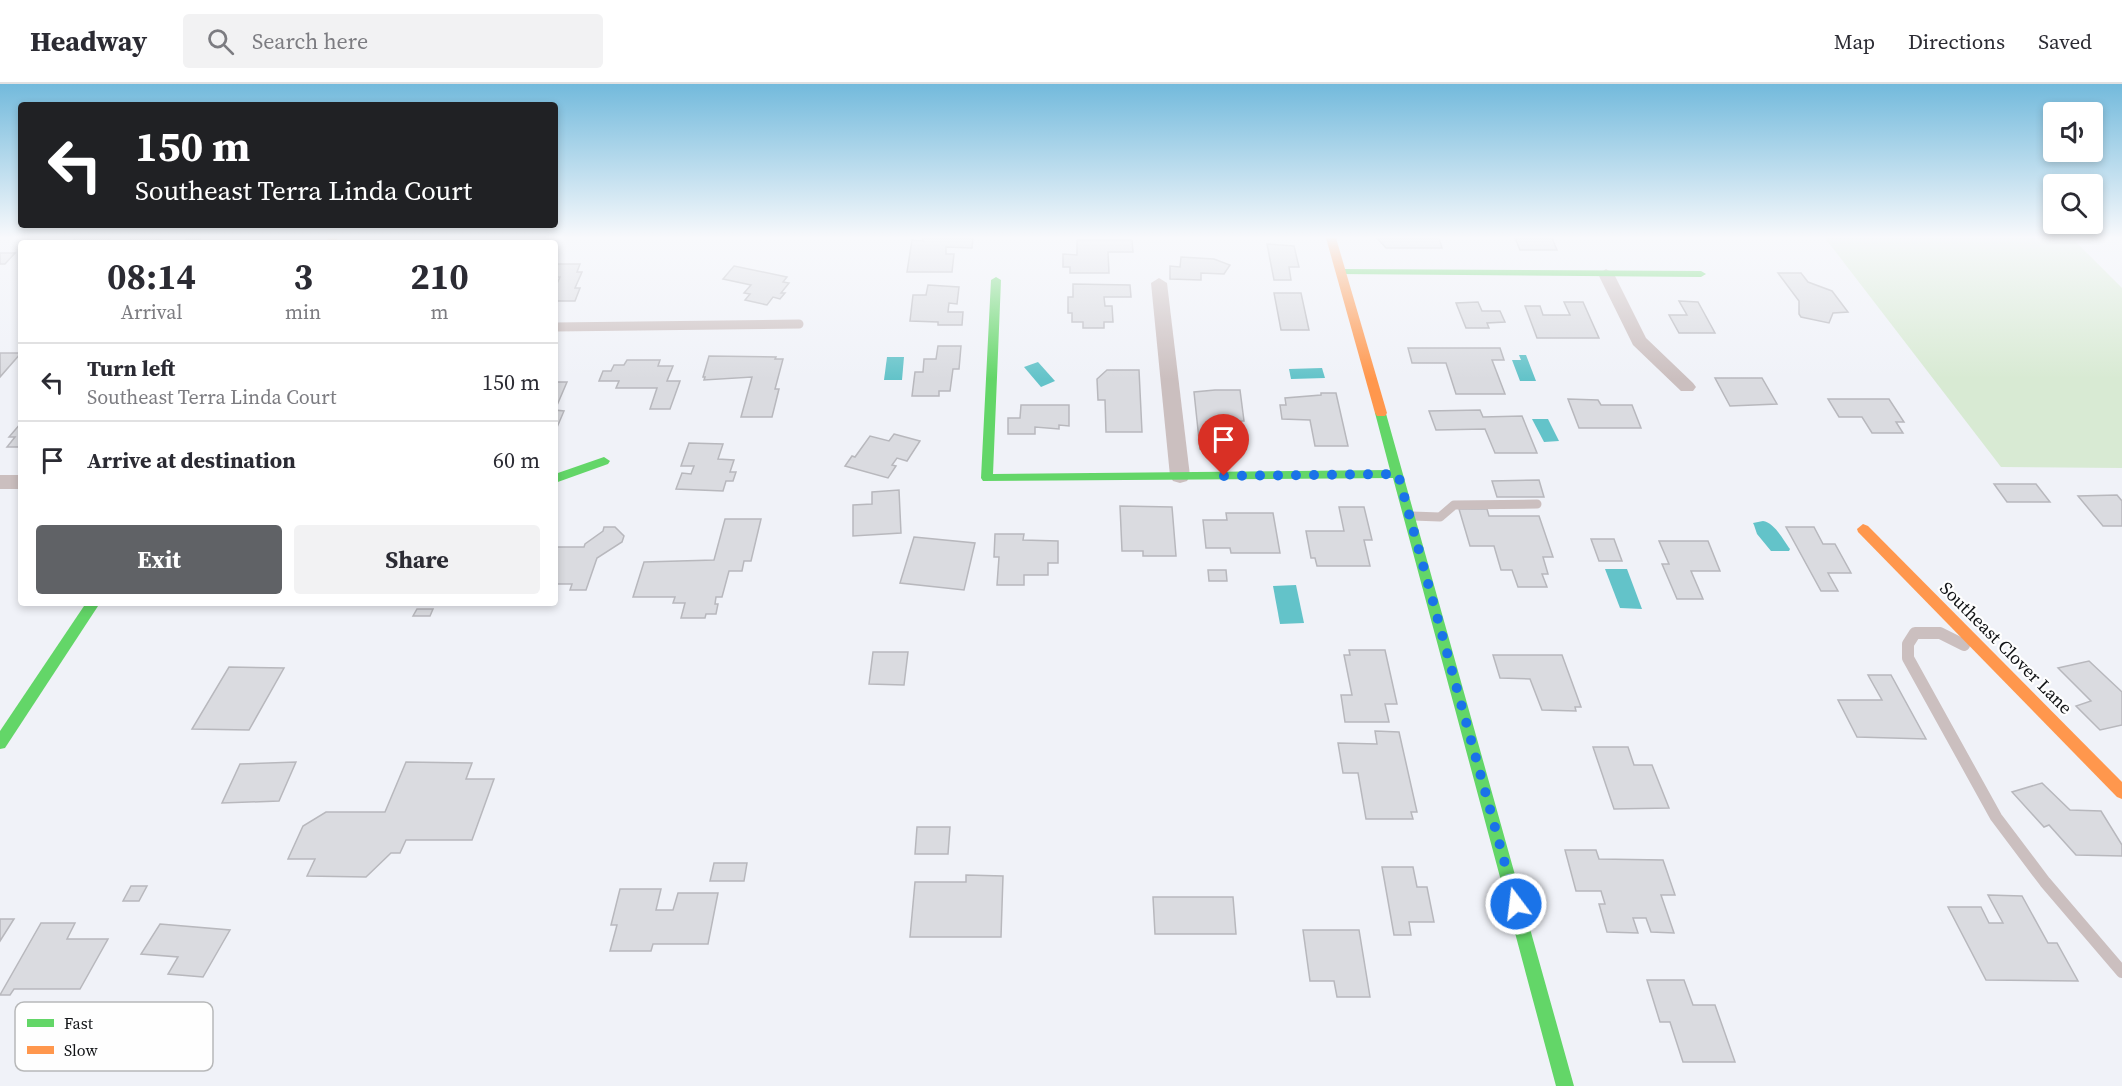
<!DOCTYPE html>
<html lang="en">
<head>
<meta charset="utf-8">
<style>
  :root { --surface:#fff; --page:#f2f2f3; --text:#2b2b33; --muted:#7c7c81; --line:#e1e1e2; --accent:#606266 }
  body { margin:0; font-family:"Source Serif 4",serif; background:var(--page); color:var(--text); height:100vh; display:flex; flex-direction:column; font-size:22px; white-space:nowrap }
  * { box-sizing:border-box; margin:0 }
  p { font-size:20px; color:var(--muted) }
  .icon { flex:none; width:33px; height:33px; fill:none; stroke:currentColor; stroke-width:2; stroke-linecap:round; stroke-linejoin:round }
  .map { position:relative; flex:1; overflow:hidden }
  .panel { position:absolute; left:18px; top:156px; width:540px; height:366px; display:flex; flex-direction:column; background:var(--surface); border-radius:6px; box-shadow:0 3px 9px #0003 }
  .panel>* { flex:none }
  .top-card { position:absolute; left:18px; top:18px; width:540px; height:126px; border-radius:6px; box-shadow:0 3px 9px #0003; background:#202124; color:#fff; overflow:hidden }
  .fabs { position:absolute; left:2043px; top:18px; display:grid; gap:12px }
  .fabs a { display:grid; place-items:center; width:60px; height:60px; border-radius:6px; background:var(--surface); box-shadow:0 3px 9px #0003; font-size:30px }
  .pin { position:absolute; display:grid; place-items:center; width:51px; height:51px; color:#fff; margin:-62px -26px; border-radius:50% 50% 50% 0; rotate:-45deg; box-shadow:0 0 6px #0007 }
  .pin .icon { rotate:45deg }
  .me { position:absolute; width:66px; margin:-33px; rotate:345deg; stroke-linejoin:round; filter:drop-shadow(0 0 4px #0008) }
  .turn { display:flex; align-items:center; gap:21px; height:126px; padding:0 18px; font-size:27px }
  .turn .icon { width:78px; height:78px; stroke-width:2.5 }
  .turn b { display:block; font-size:42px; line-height:51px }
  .eta { display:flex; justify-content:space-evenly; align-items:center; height:102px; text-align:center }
  .eta b { font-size:36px; font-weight:700; line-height:42px }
  .action { display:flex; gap:12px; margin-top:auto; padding:12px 18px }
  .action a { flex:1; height:69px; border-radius:6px; background:var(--accent); color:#fff; font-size:24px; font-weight:700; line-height:69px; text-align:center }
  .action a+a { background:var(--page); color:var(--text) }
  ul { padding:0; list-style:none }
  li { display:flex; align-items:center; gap:18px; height:78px; padding:0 18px; border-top:2px solid var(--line) }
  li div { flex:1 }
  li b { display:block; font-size:22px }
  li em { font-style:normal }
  header { display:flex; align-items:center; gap:36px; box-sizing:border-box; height:84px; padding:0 30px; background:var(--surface); border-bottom:2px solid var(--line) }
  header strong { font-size:28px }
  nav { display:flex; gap:33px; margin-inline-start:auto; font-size:21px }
  .search { width:420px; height:54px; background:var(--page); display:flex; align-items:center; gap:15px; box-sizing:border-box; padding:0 21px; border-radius:6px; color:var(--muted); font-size:22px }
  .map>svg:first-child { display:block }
  .green { fill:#d8ead3 }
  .water { fill:#63c3c9 }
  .building { fill:#dadbe0; stroke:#b8b8bd; stroke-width:1.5 }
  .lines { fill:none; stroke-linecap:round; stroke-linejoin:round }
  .lane-far1 { stroke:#cbbfbf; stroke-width:9 }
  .lane { stroke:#cbbfbf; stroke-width:12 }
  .street { fill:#cbbfbf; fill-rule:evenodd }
  .fast { fill:#63d668; fill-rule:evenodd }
  .slow { fill:#ff974d; fill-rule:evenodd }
  .route { stroke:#1a73e8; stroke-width:10; stroke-dasharray:0 18 }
  .labels { text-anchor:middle; stroke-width:4.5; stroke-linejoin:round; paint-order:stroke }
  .street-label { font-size:18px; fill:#121417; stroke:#fefefe }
  .key { fill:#fefefe; stroke:#b7b8b9; stroke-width:1.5 }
  .key-label { font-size:16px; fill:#121417 }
</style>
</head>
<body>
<header>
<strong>Headway</strong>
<div class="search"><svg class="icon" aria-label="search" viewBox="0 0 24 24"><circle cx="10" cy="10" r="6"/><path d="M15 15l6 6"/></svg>Search here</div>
<nav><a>Map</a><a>Directions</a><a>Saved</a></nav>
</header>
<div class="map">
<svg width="2122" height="1002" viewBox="0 0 2122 1002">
  <rect width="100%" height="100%" fill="#f0f2f8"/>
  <path class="green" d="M1825 154H2072L2122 204V384L2001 383Z"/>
  <g class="water">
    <path d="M1519 271H1526L1536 297H1520L1512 276H1521Z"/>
    <path d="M887 273H904L902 296H884Z"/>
    <path d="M1038 278 1055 297 1041 303 1024 283Z"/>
    <path d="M1322 284 1325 294 1291 295 1289 285Z"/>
    <path d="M1532 335H1548L1559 357 1544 358Z"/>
    <path d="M1763 437C1774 438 1784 457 1790 465L1789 467H1771L1757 450 1754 441 1753 439Z"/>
    <path d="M1605 485H1627L1642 525 1620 524Z"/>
    <path d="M1296 501 1304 539 1280 540 1273 502Z"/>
  </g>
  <g class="building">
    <path d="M75 154H111L104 159H70Z"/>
    <path d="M132 154H158L156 156H162L160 159H128Z"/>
    <path d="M923 154H973L972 164 946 163V170H954L952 188H907L912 156 923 157Z"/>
    <path d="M1377 154H1439L1442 164H1386Z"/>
    <path d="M1515 154H1552L1557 166H1520Z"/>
    <path d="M1077 156H1132L1133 168H1108L1109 189H1070V183H1063V170L1077 171Z"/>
    <path d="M1267 160 1294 162 1299 183H1289L1291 196H1274Z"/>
    <path d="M0 169H15L5 180H0Z"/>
    <path d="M1181 173 1214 175 1230 181 1224 190 1201 189V196L1170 195V182L1180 183Z"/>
    <path d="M555 180H580L577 188H582L575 204H580L575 217H555V204L560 193H555Z"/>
    <path d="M734 182 787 193 783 198 789 199 781 209H785L780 215 773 213 767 221 745 216 750 210 744 209 751 201 723 195Z"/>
    <path d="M1778 189H1801L1808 198 1832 207 1848 228 1833 229 1829 239 1801 233 1799 230V217Z"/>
    <path d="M1073 200 1130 201 1131 213H1104L1105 222H1112L1113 238H1104V244H1083V238H1072V229H1068V213H1073Z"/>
    <path d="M928 201 959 203 957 220 949 219 948 228H963L962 241H938V238L910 237 913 211H926Z"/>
    <path d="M1274 209H1301L1309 246H1281Z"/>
    <path d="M1679 217 1698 218 1715 249H1679L1669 231H1687Z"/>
    <path d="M1478 218 1482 227H1500L1505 238 1487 239 1489 244H1466L1456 219Z"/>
    <path d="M1564 218H1583L1599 254H1537L1525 222H1540L1543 231H1570Z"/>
    <path d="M938 262H961L959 285H953L950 307H939V312H912L915 288H923L924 275H936Z"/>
    <path d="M1408 264H1500L1504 276H1492L1505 310H1456L1446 279H1412Z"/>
    <path d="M0 269H21L0 293Z"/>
    <path d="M709 272 776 273 775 275H783L775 305H779L772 333H741L752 293 704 296 705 293H703Z"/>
    <path d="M627 276H660L658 282H673L667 297H680L670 325H650L657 304H616L619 297H599L603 287H611L614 281H624Z"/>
    <path d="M1107 286H1139L1142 348H1106L1105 316H1098L1097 295Z"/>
    <path d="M1715 294H1762L1777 320 1730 322Z"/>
    <path d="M555 298H567L555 326 564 327 555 348Z"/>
    <path d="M1215 306H1240L1244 337H1220L1223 365H1200L1194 308Z"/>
    <path d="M1321 309H1336L1348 362H1315L1310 336 1282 335 1280 321H1286L1285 314 1321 311Z"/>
    <path d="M1568 315 1598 316 1601 321H1632L1641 344H1579Z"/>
    <path d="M1828 315H1889L1904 338H1896L1903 349H1872L1862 333H1839Z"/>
    <path d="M1021 321H1069V342L1059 341V345L1035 343V350H1008V334H1020Z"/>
    <path d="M1480 326 1483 333 1522 332 1537 369H1495L1485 345 1436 346 1429 327Z"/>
    <path d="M21 339V363H7L15 353H9Z"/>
    <path d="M894 350 920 357 907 377 897 374 892 381 896 382 888 394 845 382 852 372 855 373 870 352 889 357Z"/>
    <path d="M689 359 723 360 718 375 734 376 730 388H736L733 397H726L723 407 676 405 682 389 691 390 694 382H681Z"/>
    <path d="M1539 396 1544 413H1497L1492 397Z"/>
    <path d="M1994 400H2036L2050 418H2007Z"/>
    <path d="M899 406 901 449 853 452V421L872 420V408Z"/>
    <path d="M2117 411 2122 417V442H2103L2078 412Z"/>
    <path d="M1120 422 1172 423 1176 472H1143V467H1122Z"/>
    <path d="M1339 423H1364L1372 456H1364L1370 482H1317L1315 474H1311L1306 447H1344Z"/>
    <path d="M1459 425H1487L1489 432H1539L1553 473H1543L1548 490H1542L1547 503H1518L1512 486H1501L1494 462H1470Z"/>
    <path d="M1226 429H1273L1280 469H1231L1230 464H1206L1203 436H1227Z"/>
    <path d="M725 435H761L751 477H744L742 487H729L722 513H716L715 520H718L716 530H706L705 534H681L685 519H673L675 513H633L644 478 714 476Z"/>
    <path d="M604 443H615L624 452 622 458 597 474 586 506H570L572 500H555V463H584L585 460 603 447Z"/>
    <path d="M1786 443H1814L1823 460H1835L1851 489H1828L1838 507H1821Z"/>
    <path d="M995 450H1024L1023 456 1058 457V479H1048V491H1024V501H997L999 473H994Z"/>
    <path d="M914 453 975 459 964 506 900 499Z"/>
    <path d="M1591 455H1614L1622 477H1599Z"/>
    <path d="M1659 457H1708L1720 487H1691L1703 515H1677L1662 480H1669Z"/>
    <path d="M1208 486H1226L1227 497H1209Z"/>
    <path d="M417 525H433L430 532H413Z"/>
    <path d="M1349 566H1385L1397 620H1385L1389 638H1345L1341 611H1352L1344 571H1350Z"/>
    <path d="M873 568H908L904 601 869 600Z"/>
    <path d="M1493 571H1562L1581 623H1575L1576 627 1542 626 1530 595 1500 594Z"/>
    <path d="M2089 577 2122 608V641L2100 646 2076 622 2091 617 2058 584Z"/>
    <path d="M229 583 284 584 249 646 192 645Z"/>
    <path d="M1868 591H1891L1926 655 1857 653 1838 616H1882Z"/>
    <path d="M1375 647 1399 648 1417 728H1411L1413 735H1366L1358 689H1343L1338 659 1377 660Z"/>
    <path d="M1593 663H1628L1634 681H1652L1669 724 1614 725Z"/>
    <path d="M296 678 279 717 222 719 240 680Z"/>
    <path d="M406 678 472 679 466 695H494L472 756H406L400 769H391L366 793 307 792 315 775H288L303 742 326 728H385Z"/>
    <path d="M2042 699 2070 726 2101 727 2122 761V772L2076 771 2049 741 2044 743 2012 708Z"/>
    <path d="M917 743H950L948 770H915Z"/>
    <path d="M1565 766H1596L1599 775 1663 776 1675 811H1661L1674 849 1651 848 1646 834H1633L1638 849 1607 848 1599 820H1605L1601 807H1576Z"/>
    <path d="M714 779H747L744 797H710Z"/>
    <path d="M1382 783H1413L1417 803H1427L1434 838H1409L1411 851H1394Z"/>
    <path d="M966 791 1003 792 1001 853H910L915 798H966Z"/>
    <path d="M131 802H147L139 817H123Z"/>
    <path d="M620 805H661L656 826H673L678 809H718L708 860H653L651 867H610L617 841H611Z"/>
    <path d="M1988 811 2022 812 2048 859H2057L2078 897 1986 896 1948 823H1981L1989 839H2003Z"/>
    <path d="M1153 813H1233L1236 850H1155Z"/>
    <path d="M0 835H14L0 857Z"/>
    <path d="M41 839H75L67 855H108L80 905H14L10 911H0Z"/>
    <path d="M160 840 230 846 203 893 168 890 178 873 141 870Z"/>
    <path d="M1303 846H1359L1370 913H1337L1334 897H1310Z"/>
    <path d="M1647 896H1684L1693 921H1715L1735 978H1683L1670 938H1660Z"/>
  </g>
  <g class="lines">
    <g class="lane-far1">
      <path d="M555 243 799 240"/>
      <path d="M1412 432 1440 433 1454 421 1537 420"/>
    </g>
    <path class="lane" d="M1964 561 1940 549H1915L1908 560V574L1996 733 2045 798 2122 888"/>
    <g class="street">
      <path d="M186 154H202L199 159H183Z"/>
      <path d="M1606 185 1614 190 1646 254 1693 299 1696 303 1693 307H1681L1633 261 1598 190Z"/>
      <path d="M1159 194 1167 199 1190 392 1187 397 1180 399 1173 397 1170 392 1151 199Z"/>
      <rect x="0" y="391" width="21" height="14"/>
    </g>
    <g class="fast">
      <path d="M1341 185 1701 187 1706 190 1701 193 1337 190V186Z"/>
      <path d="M996 193 1001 196 993 390 1390 386 1375 329 1377 326H1385L1574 1002H1556L1393 394 983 397 981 394 991 196Z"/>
      <path d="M604 373 610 377 608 380 555 399V390Z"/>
      <path d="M86 519H100L5 664 0 665V647Z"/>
    </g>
    <g class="slow">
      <path d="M328 154H338L335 159H325Z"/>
      <path d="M1326 154H1336L1387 329 1385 332H1377L1375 329Z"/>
      <path d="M1863 440 1868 442 2122 698V715L2117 713 1858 448 1857 445Z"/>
    </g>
  </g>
  <linearGradient id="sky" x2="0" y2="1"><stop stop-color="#73badc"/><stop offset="0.52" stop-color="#f8f9fc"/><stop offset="1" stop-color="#f8f9fc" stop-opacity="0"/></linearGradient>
  <rect width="2122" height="295" fill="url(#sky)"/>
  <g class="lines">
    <path class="route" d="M1224 392 1398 390 1516 820"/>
  </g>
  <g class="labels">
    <g class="street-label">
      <text transform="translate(2006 564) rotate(45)" y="6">Southeast Clover Lane</text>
    </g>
  </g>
  <rect x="15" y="918" width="198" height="69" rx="9" class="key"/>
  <rect x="27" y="935" width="27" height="8" fill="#63d668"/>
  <rect x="27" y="962" width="27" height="8" fill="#ff974d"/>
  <g class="key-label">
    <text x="64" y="945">Fast</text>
    <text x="64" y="972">Slow</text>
  </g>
</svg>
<div class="fabs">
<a><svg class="icon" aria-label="sound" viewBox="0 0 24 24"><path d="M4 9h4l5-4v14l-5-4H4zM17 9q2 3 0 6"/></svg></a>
<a><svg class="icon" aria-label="search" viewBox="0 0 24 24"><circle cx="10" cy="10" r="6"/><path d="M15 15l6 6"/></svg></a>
</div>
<div class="pin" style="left:1224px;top:392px;background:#d93025"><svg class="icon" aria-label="arrive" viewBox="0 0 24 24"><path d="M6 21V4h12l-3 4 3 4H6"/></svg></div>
<svg class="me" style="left:1516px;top:820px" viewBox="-20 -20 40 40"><circle r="17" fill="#1a73e8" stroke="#fff" stroke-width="3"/><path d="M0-11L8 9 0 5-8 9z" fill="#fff"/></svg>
<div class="top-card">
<div class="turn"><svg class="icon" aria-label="left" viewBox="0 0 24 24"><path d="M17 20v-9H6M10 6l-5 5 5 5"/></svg><div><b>150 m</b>Southeast Terra Linda Court</div></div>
</div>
<section class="panel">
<div class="eta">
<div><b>08:14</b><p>Arrival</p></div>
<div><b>3</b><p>min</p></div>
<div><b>210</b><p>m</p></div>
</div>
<ul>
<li><svg class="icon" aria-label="left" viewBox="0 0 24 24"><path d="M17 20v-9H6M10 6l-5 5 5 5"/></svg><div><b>Turn left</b><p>Southeast Terra Linda Court</p></div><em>150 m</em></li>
<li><svg class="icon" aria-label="arrive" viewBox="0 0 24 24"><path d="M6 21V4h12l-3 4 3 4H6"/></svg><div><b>Arrive at destination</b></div><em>60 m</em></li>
</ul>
<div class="action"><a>Exit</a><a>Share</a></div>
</section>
</div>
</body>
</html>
